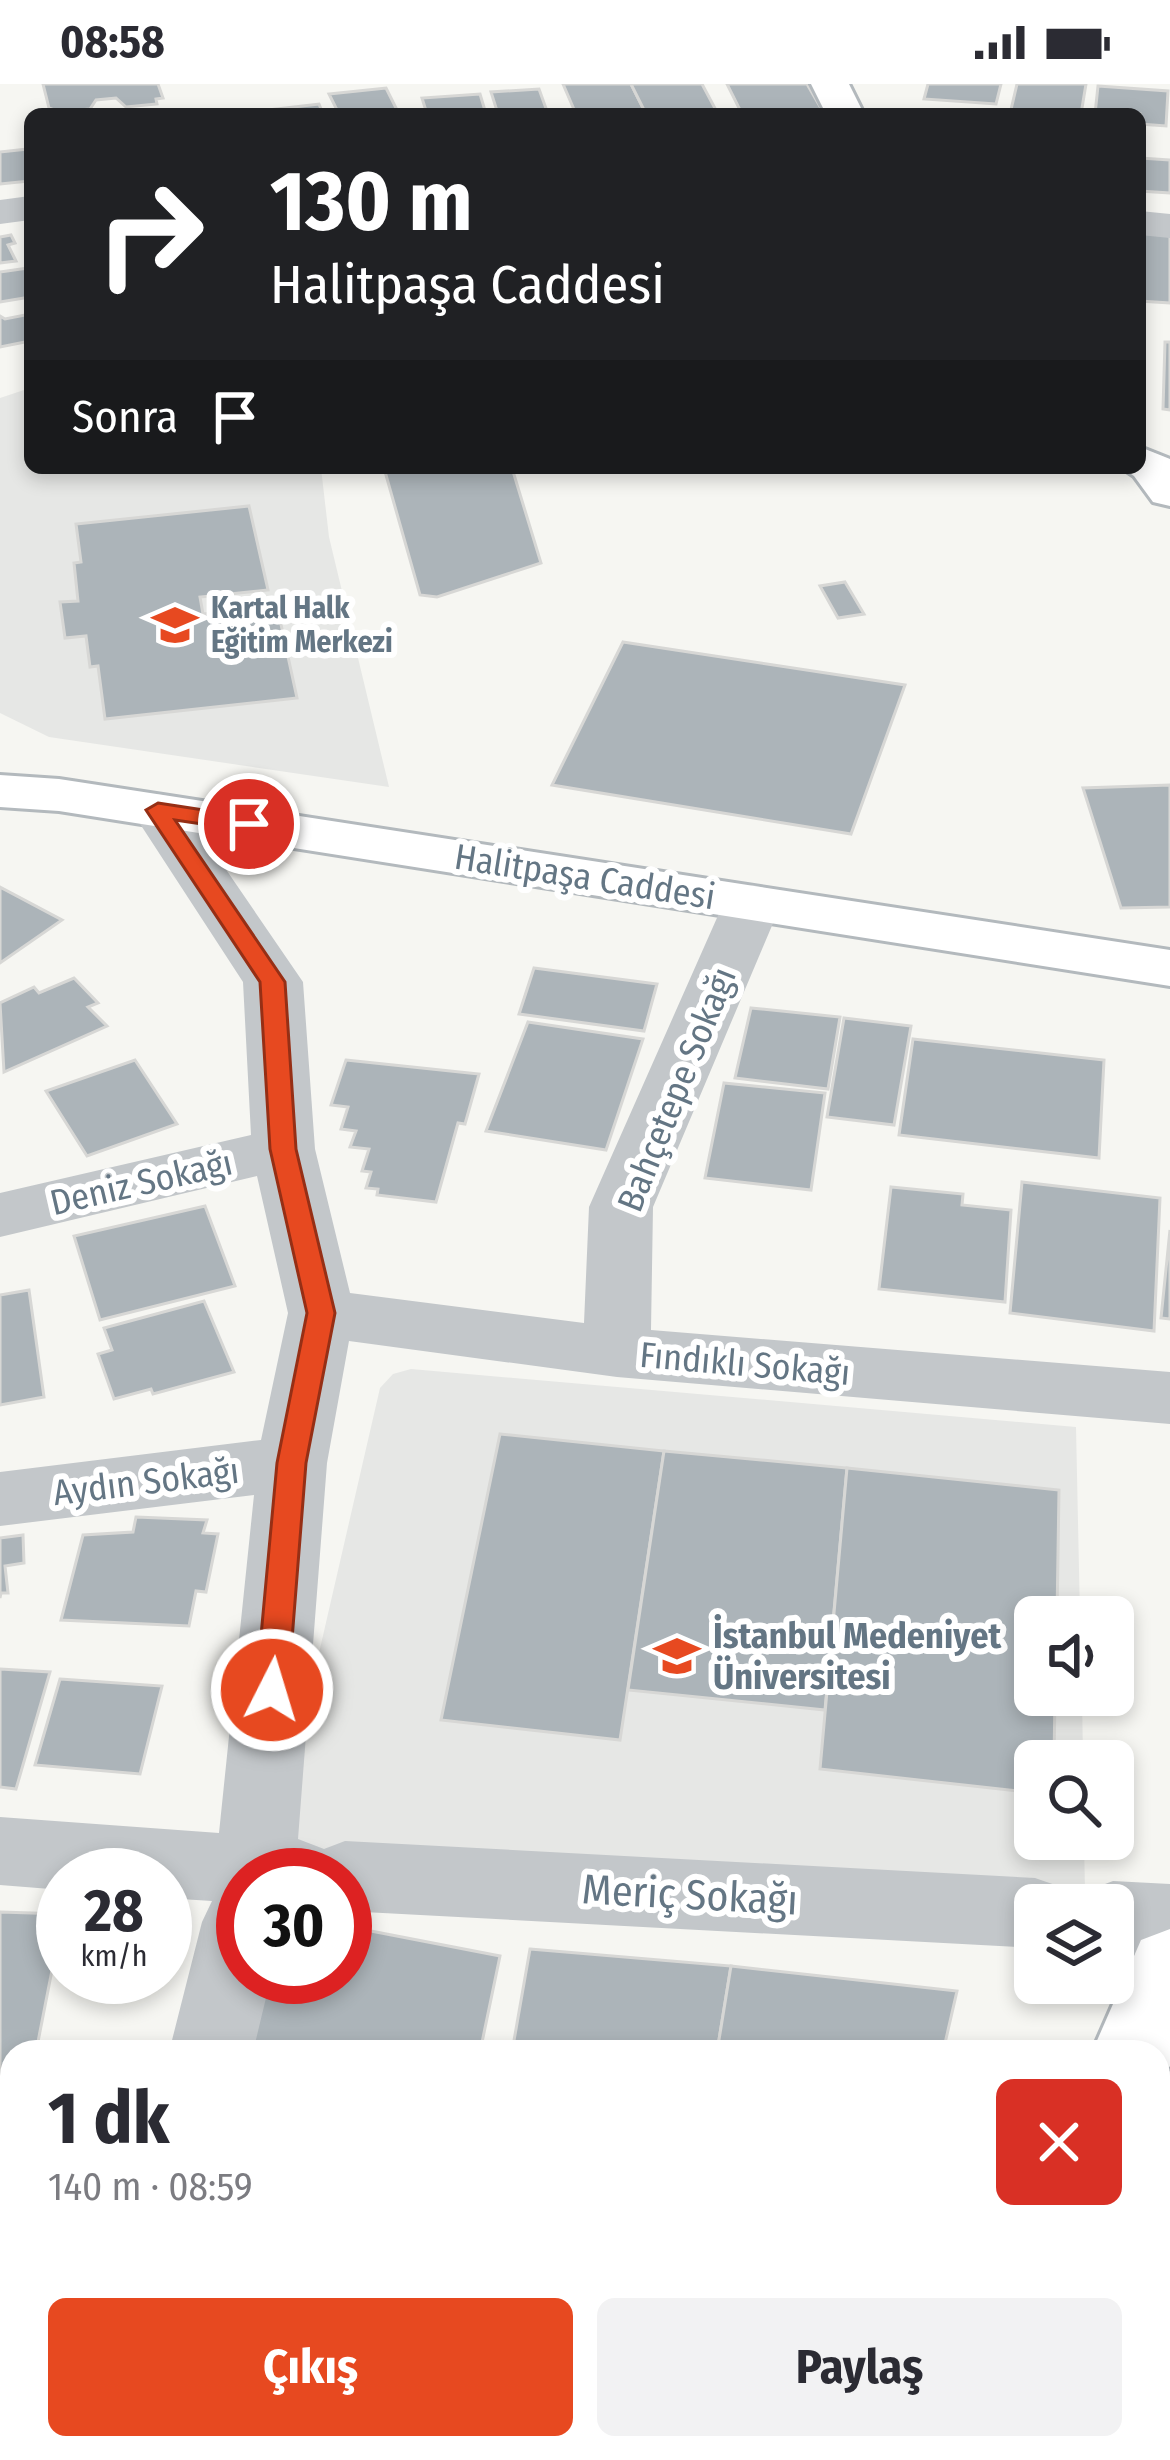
<!DOCTYPE html>
<html lang="tr">
<head>
<meta charset="utf-8">
<style>
  :root { --surface:#fff; --page:#f2f2f3; --text:#2b2b33; --muted:#7c7c81; --accent:#e74920 }
  body { margin:0; font-family:"Fira Sans Condensed",sans-serif; background:var(--page); color:var(--text); height:100vh; display:flex; flex-direction:column; font-size:45px; white-space:nowrap }
  * { box-sizing:border-box; margin:0 }
  p { font-size:39px; color:var(--muted) }
  .icon { flex:none; width:66px; height:66px; fill:none; stroke:currentColor; stroke-width:2; stroke-linecap:round; stroke-linejoin:round }
  .map { position:relative; flex:1; overflow:hidden }
  .details { position:absolute; left:0px; top:1956px; width:1170px; height:420px; display:flex; flex-direction:column; background:var(--surface); border-radius:36px 36px 0 0; box-shadow:0 6px 18px #0003 }
  .details>* { flex:none }
  .top-card { position:absolute; left:24px; top:24px; width:1122px; height:366px; border-radius:18px; box-shadow:0 6px 18px #0003; background:#202124; color:#fff; overflow:hidden }
  .controls { position:absolute; left:1014px; top:1512px; display:grid; gap:24px }
  .controls a { display:grid; place-items:center; width:120px; height:120px; border-radius:18px; background:var(--surface); box-shadow:0 6px 18px #0003; font-size:60px }
  .speed { position:absolute; left:36px; top:1764px; display:flex; gap:24px; font-size:60px; font-weight:700; text-align:center }
  .speed>* { display:grid; place-content:center; width:156px; height:156px; border-radius:50%; background:var(--surface); box-shadow:0 6px 18px #0003; line-height:1 }
  .speed small { font-size:30px; font-weight:400 }
  .speed .limit { border:18px solid #d22; background:#fff; color:#111 }
  .pin { position:absolute; display:grid; place-items:center; width:102px; height:102px; color:#fff; margin:-51px; border:6px solid #fff; border-radius:50%; box-shadow:0 3px 12px #0007 }
  .me { position:absolute; width:132px; margin:-66px; rotate:5deg; stroke-linejoin:round; filter:drop-shadow(0 0 9px #0008) }
  .turn { display:flex; align-items:center; gap:42px; height:252px; padding:0 48px; font-size:54px }
  .turn .icon { width:156px; height:156px; stroke-width:2.5 }
  .turn b { display:block; font-size:84px; line-height:102px }
  .then { display:flex; align-items:center; height:114px; padding:0 48px; background:#0003; gap:24px; font-size:45px }
  .round { display:grid; place-items:center; flex:none; width:126px; height:126px; border-radius:18px; background:var(--page) }
  .headline { display:flex; align-items:center; justify-content:space-between; height:204px; padding:0 48px }
  h1 { font-size:72px; font-weight:700; line-height:90px }
  .primary-button { display:flex; gap:24px; margin-top:auto; padding:24px 48px }
  .primary-button a { flex:1; height:138px; border-radius:18px; background:var(--accent); color:#fff; font-size:48px; font-weight:700; line-height:138px; text-align:center }
  .primary-button a+a { background:var(--page); color:var(--text) }
  .status { display:flex; justify-content:space-between; align-items:center; height:84px; padding:0 60px; background:var(--surface); direction:ltr }
  .status svg { height:33px; fill:currentColor }
  .map>svg:first-child { display:block }
  .built { fill:#e6e7e5 }
  .building { fill:#acb4b9; stroke:#d7d7d5; stroke-width:3 }
  .lines { fill:none; stroke-linecap:round; stroke-linejoin:round }
  .secondary-casing { stroke:#b3b9bd; stroke-width:6 }
  .street { fill:#c3c7ca; fill-rule:evenodd }
  .secondary { fill:#fff; fill-rule:evenodd }
  .route { fill:#e74920; stroke:#962f15; stroke-width:3 }
  .labels { text-anchor:middle; stroke-width:12; stroke-linejoin:round; paint-order:stroke }
  .far-poi-label { font-size:30px; font-weight:bold; fill:#647684; stroke:#fff; text-anchor:start }
  .street-label { font-size:36px; fill:#647684; stroke:#fff }
  .poi-label { font-size:36px; font-weight:bold; fill:#647684; stroke:#fff; text-anchor:start }
  .near-street-label { font-size:42px; fill:#647684; stroke:#fff }
</style>
</head>
<body>
<div class="status"><b>08:58</b><svg viewBox="0 0 49 12"><path d="M0 12V9h3v3zM5 12V6h3v6zM10 12V3h3v9zM15 12V0h3v12zM26 1h20v11H26zM47 4h2v5h-2z"/></svg></div>
<div class="map">
<svg width="1170" height="2376" viewBox="0 0 1170 2376">
  <rect width="100%" height="100%" fill="#f6f6f2"/>
  <g class="built">
    <path d="M30 304V384H321L329 453 389 703 49 653 0 629V314Z"/>
    <path d="M411 1285 1076 1343 1080 1533H1035V1611H1082L1083 1677H1035V1755H1084L1085 1809 291 1766 278 1747 380 1304 393 1290Z"/>
    <path d="M0 2031 12 2032V2277L0 2333Z"/>
  </g>
  <g class="building">
    <path d="M43 0H158L163 14 156 15 157 20 126 23 116 14 96 16 90 25 59 28 49 24Z"/>
    <path d="M563 0H631L646 30H576Z"/>
    <path d="M631 0H702L718 30H646Z"/>
    <path d="M727 0H807L822 26 742 30Z"/>
    <path d="M928 0H1001L996 20 924 15Z"/>
    <path d="M1017 0H1086L1081 30H1010Z"/>
    <path d="M1098 2 1168 7 1166 42 1140 40V30H1095Z"/>
    <path d="M386 4 399 30H339L329 10Z"/>
    <path d="M539 5 548 30H498L491 8Z"/>
    <path d="M480 10 486 30H427L422 14Z"/>
    <path d="M319 20 323 30H270L268 26Z"/>
    <path d="M28 65 30 97 0 100V68Z"/>
    <path d="M1140 74 1170 76V109L1140 107Z"/>
    <path d="M1140 143 1170 145V219L1140 217Z"/>
    <path d="M11 151 15 159 8 161 16 177 0 179V153Z"/>
    <path d="M28 184 30 213 0 218V188Z"/>
    <path d="M30 230V257L0 263V232L5 235Z"/>
    <path d="M1165 258H1170V326L1163 325Z"/>
    <path d="M384 384H512L541 479 437 513 420 511Z"/>
    <path d="M249 422 268 506 200 513 203 530 277 522 297 614 105 635 98 582 90 583 86 552 65 554 60 518 78 517 74 479 81 478 76 440Z"/>
    <path d="M845 498 864 530 838 534 820 502Z"/>
    <path d="M623 558 905 601 851 750 552 701Z"/>
    <path d="M1170 701V823L1121 824 1083 704Z"/>
    <path d="M0 803 62 836 0 879Z"/>
    <path d="M534 884 657 900 644 947 519 930Z"/>
    <path d="M74 894 98 919 88 923 107 942 4 988 0 919 34 903 39 909Z"/>
    <path d="M751 924 840 933 828 1005 735 994Z"/>
    <path d="M844 934 911 942 894 1041 827 1033Z"/>
    <path d="M528 938 643 955 606 1066 486 1047Z"/>
    <path d="M913 955 1104 976 1099 1074 899 1051Z"/>
    <path d="M135 976 177 1040 87 1072 46 1007Z"/>
    <path d="M346 976 479 990 465 1040 458 1039 436 1118 377 1111 378 1105 366 1104 371 1088 362 1087 369 1065 350 1063 356 1047 341 1045 348 1023 331 1021Z"/>
    <path d="M724 999 825 1009 811 1106 705 1094Z"/>
    <path d="M1022 1098 1160 1114 1154 1247 1010 1229Z"/>
    <path d="M891 1103 963 1110 962 1121 1011 1126 1005 1218 879 1205Z"/>
    <path d="M205 1122 235 1202 100 1236 74 1152Z"/>
    <path d="M1170 1146V1235L1161 1234Z"/>
    <path d="M29 1206 44 1313 0 1321V1211Z"/>
    <path d="M204 1217 234 1288 153 1310 151 1305 114 1315 98 1270 112 1266 104 1244Z"/>
    <path d="M500 1350 664 1367 620 1656 441 1636Z"/>
    <path d="M664 1367 847 1384 825 1626 628 1606Z"/>
    <path d="M847 1384 1059 1406 1057 1533H1035V1611H1055L1054 1677H1035V1709L820 1685Z"/>
    <path d="M136 1433 207 1436 203 1449 218 1450 206 1508 196 1507 189 1542 61 1536 83 1451 133 1448Z"/>
    <path d="M23 1451 24 1479 5 1482 8 1509H1L0 1514V1454Z"/>
    <path d="M0 1585 50 1588 16 1705 0 1703Z"/>
    <path d="M60 1595 162 1602 140 1690 35 1681Z"/>
    <path d="M0 1828 63 1830 36 1968H12V1996H0Z"/>
    <path d="M345 1842 500 1872 480 1968H231L247 1893H345Z"/>
    <path d="M530 1865 731 1882 717 1968H512Z"/>
    <path d="M731 1882 957 1907 943 1968H717Z"/>
    <path d="M236 2364H801L798 2376H234Z"/>
  </g>
  <g class="lines">
    <g class="secondary-casing">
      <g id="secondary">
        <path d="M811 0H849L864 30H826Z"/>
        <path d="M1140 363 1170 375V422L1153 418 1134 392 1122 384H1140Z"/>
        <path d="M0 691 59 695 1170 866V902L59 727 0 723Z"/>
        <path d="M1170 1845V1982L1158 1997V1968H1092L1141 1856Z"/>
        <path d="M934 2364H1028L1023 2376H929Z"/>
      </g>
    </g>
    <g class="street">
      <path d="M30 112V136L0 140V116Z"/>
      <path d="M1140 127 1170 130V154L1140 151Z"/>
      <path d="M158 710 177 714 303 898 315 1065 350 1209 584 1239 589 1123 724 818 733 806 753 801 773 806 782 818 653 1123 651 1246 1170 1288V1340L617 1293 349 1257 327 1379 298 1755 324 1765 345 1757 1035 1794 1064 1804 1072 1821H1035V1864L345 1827V1791H243V1893H271L253 1968H169L202 1838 212 1817 165 1814V1791H63V1806L0 1801V1733L219 1749 254 1411 0 1442V1388L261 1356 288 1229 257 1092 0 1153V1109L251 1051 243 898 131 726 139 714Z"/>
      <path d="M1113 1797 1170 1800V1872L1113 1869V1821H1078L1084 1808Z"/>
      <path d="M1158 2027 1170 2028V2110L1158 2109Z"/>
      <path d="M54 2364H148L144 2376H50Z"/>
    </g>
    <use href="#secondary" class="secondary"/>
  </g>
  <path class="route" d="M158 719 249 733 261 740 249 747 175 736 285 898 296 1065 335 1229 306 1379 288 1606 283 1615 272 1618 261 1615 256 1606 277 1379 307 1229 270 1065 260 898 146 726Z"/>
  <defs>
    <g id="school-bare" transform="scale(3.6)"><path d="M0-5L7-2L0 1L-7-2ZM-4 1L0 2.5L4 1V4Q0 6-4 4Z" fill="#e74920" stroke="#fff" stroke-width="2.5" paint-order="stroke"/></g>
    <g id="university-bare" transform="scale(3.6)"><path d="M0-5L7-2L0 1L-7-2ZM-4 1L0 2.5L4 1V4Q0 6-4 4Z" fill="#e74920" stroke="#fff" stroke-width="2.5" paint-order="stroke"/></g>
  </defs>
  <g fill-rule="evenodd">
    <use href="#school-bare" x="175" y="541"/>
    <use href="#university-bare" x="677" y="1572"/>
  </g>
  <g class="labels">
    <g class="far-poi-label">
      <text x="211" y="534">Kartal Halk<tspan x="211" dy="34">Eğitim Merkezi</tspan></text>
    </g>
    <g class="street-label">
      <text transform="translate(585 792) rotate(9)" y="13">Halitpaşa Caddesi</text>
      <text transform="translate(676 1005) rotate(-68)" y="13">Bahçetepe Sokağı</text>
      <text transform="translate(141 1098) rotate(-13)" y="13">Deniz Sokağı</text>
      <text transform="translate(745 1279) rotate(5)" y="13">Fındıklı Sokağı</text>
      <text transform="translate(146 1397) rotate(-7)" y="13">Aydın Sokağı</text>
    </g>
    <g class="poi-label">
      <text x="713" y="1564">İstanbul Medeniyet<tspan x="713" dy="41">Üniversitesi</tspan></text>
    </g>
    <g class="near-street-label">
      <text transform="translate(690 1810) rotate(3)" y="15">Meriç Sokağı</text>
    </g>
  </g>
</svg>
<div class="controls">
<a><svg class="icon" aria-label="sound" viewBox="0 0 24 24"><path d="M4 9h4l5-4v14l-5-4H4zM17 9q2 3 0 6"/></svg></a>
<a><svg class="icon" aria-label="search" viewBox="0 0 24 24"><circle cx="10" cy="10" r="6"/><path d="M15 15l6 6"/></svg></a>
<a><svg class="icon" aria-label="layers" viewBox="0 0 24 24"><path d="M12 4l9 5-9 5-9-5zM3 14l9 5 9-5"/></svg></a>
</div>
<div class="speed"><div>28<small>km/h</small></div><div class="limit">30</div></div>
<div class="pin" style="left:249px;top:740px;background:#d93025"><svg class="icon" aria-label="arrive" viewBox="0 0 24 24"><path d="M6 21V4h12l-3 4 3 4H6"/></svg></div>
<svg class="me" style="left:272px;top:1606px" viewBox="-20 -20 40 40"><circle r="17" fill="#e74920" stroke="#fff" stroke-width="3"/><path d="M0-11L8 9 0 5-8 9z" fill="#fff"/></svg>
<div class="top-card">
<div class="turn"><svg class="icon" aria-label="right" viewBox="0 0 24 24"><path d="M7 20v-9h11M14 6l5 5-5 5"/></svg><div><b>130 m</b>Halitpaşa Caddesi</div></div>
<div class="then">Sonra<svg class="icon" aria-label="arrive" viewBox="0 0 24 24"><path d="M6 21V4h12l-3 4 3 4H6"/></svg></div>
</div>
<section class="details">
<div class="headline"><div><h1>1 dk</h1><p>140 m · 08:59</p></div><a class="round" style="background:#d93025;color:#fff"><svg class="icon" aria-label="close" viewBox="0 0 24 24"><path d="M6 6l12 12M18 6L6 18"/></svg></a></div>
<div class="primary-button"><a>Çıkış</a><a>Paylaş</a></div>
</section>
</div>
</body>
</html>
